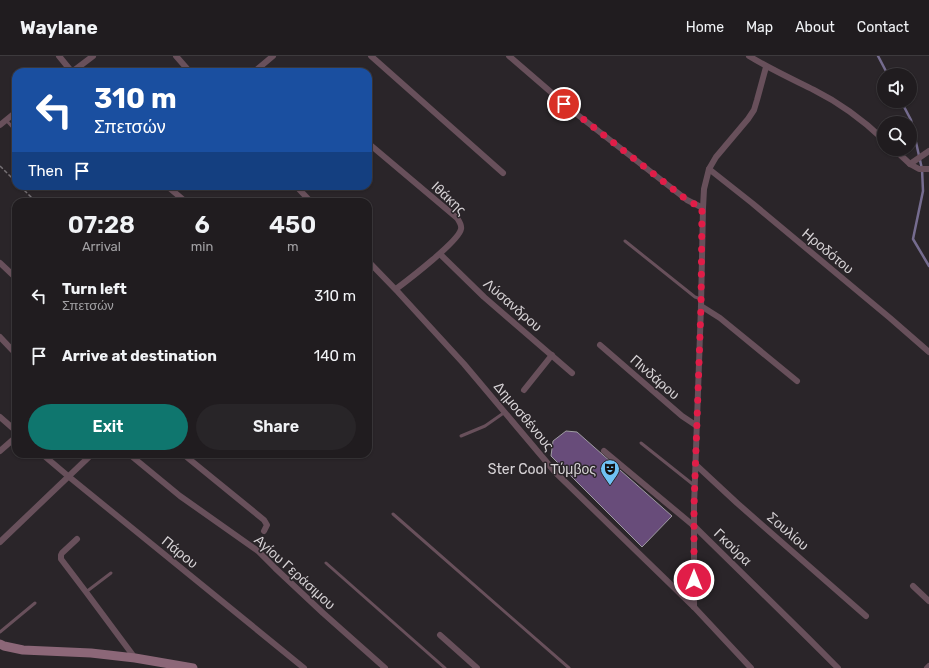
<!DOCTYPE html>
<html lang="en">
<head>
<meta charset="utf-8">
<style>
  :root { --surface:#201c1f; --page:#282528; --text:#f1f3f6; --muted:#a2a1a4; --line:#3d3a3d; --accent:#0f766e }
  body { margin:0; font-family:Rubik,sans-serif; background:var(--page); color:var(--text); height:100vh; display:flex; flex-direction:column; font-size:15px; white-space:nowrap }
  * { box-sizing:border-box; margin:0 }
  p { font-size:13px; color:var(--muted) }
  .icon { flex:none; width:22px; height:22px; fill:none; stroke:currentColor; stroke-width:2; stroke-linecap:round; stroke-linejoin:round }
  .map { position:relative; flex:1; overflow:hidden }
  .panel { position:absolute; left:12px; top:142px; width:360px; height:260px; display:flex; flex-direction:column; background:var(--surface); border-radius:12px; box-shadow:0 1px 3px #0004,0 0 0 1px var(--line) }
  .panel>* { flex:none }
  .top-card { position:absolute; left:12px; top:12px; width:360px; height:122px; border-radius:12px; box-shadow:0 1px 3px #0004,0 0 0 1px var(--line); background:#1a4fa0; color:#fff; overflow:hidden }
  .buttons { position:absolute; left:877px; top:12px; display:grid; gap:8px }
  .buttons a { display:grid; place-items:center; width:40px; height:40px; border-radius:50%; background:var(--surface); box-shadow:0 1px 3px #0004,0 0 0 1px var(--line); font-size:20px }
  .pin { position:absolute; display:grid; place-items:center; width:34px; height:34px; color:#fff; margin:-17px; border:2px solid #fff; border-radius:50%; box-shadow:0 1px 4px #0007 }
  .me { position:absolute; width:44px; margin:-22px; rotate:0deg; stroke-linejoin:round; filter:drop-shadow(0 0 3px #0008) }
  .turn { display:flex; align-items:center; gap:14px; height:84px; padding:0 16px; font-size:18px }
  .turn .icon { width:52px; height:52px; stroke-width:2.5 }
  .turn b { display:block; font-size:28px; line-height:34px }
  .then { display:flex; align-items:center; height:38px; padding:0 16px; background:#0003; gap:8px; font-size:15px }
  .eta { display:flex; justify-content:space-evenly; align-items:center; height:68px; text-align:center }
  .eta b { font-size:24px; font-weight:600; line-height:28px }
  .action { display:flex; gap:8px; margin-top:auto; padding:8px 16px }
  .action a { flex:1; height:46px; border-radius:24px; background:var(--accent); color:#fff; font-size:16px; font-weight:600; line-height:46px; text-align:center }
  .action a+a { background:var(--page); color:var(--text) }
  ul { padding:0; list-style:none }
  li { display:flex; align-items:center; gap:12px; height:60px; padding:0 16px }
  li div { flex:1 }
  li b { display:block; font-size:15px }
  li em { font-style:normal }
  header { display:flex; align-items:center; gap:24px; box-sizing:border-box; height:56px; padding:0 20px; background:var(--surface); border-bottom:1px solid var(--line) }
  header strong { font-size:19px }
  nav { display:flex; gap:22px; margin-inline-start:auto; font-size:14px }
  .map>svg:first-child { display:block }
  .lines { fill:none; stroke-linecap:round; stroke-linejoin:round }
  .stream { stroke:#756c8f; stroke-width:2.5 }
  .building { fill:#684c7a; stroke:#9f9ca2 }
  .path { stroke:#767175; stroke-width:1.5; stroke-dasharray:4 2; stroke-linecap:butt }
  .service { stroke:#68505b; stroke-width:3 }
  .minor { stroke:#68505b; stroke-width:6 }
  .secondary { stroke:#8c6778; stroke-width:9 }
  .route { stroke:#e11d48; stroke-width:7; stroke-dasharray:0 12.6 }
  .labels { text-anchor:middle; stroke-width:3; stroke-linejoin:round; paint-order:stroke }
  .street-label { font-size:14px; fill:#d7d3d6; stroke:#2a2529 }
  .poi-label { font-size:14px; fill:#d7d3d6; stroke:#2a2529; text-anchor:end }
</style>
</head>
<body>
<header>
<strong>Waylane</strong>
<nav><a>Home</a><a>Map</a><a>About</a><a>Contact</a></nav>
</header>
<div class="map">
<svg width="929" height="612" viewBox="0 0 929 612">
  <rect width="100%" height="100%" fill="#2a2529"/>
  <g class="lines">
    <g class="stream">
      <path d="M878 0 888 19"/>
      <path d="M901 45 911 64 922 113 923 135 913 183 929 210"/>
    </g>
  </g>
  <path class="building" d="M566 375 577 376 672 460 642 491 551 400 553 385Z"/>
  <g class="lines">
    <g class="path">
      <path d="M0 110 16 126"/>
      <path d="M20 130 36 146"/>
    </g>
    <g class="service">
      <path d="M6 64 16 75"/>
      <path d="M625 185 695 241 701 243"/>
      <path d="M461 380 485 370 505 356"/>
      <path d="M641 387 695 430"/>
      <path d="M393 458 569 612"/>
      <path d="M326 507 445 612"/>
      <path d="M86 536 111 517"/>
      <path d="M0 576 35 547"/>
    </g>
    <g class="minor">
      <path d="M59 0 72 16"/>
      <path d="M176 0 190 16"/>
      <path d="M371 0 503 117"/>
      <path d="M509 0 574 56 687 144 703 152"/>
      <path d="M749 0C770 13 792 23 814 34 840 47 863 64 884 84"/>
      <path d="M72 16 93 0"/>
      <path d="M254 16 273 0"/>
      <path d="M0 69 16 56"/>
      <path d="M368 87 457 162C459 165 462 169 461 173 459 185 408 224 396 233"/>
      <path d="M894 93 910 108 919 113H929"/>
      <path d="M910 108 929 95"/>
      <path d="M709 113 752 147 890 262 929 296"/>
      <path d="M167 130 186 146"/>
      <path d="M296 130 311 146"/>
      <path d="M440 198 484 241 572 317"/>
      <path d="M368 205 398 236 464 308 555 416 694 551 751 612"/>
      <path d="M0 207 16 222"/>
      <path d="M701 250 720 262 797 325"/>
      <path d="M0 281 16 298"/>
      <path d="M600 289 682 360 697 370"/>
      <path d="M524 334 552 299"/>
      <path d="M0 361 16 375"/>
      <path d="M0 395 16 381"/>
      <path d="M604 395 694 470 808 582 838 612"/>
      <path d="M42 398 68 420 304 612"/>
      <path d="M129 398 180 440 258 495 275 512 323 557 385 612"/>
      <path d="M183 398 264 464 267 469 264 475"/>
      <path d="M695 408 737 447 866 560"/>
      <path d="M77 483 62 497 61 499V503L86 536 135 602"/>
      <path d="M0 486 92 398"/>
      <path d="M913 530 929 545"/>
      <path d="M694 551V450L701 250 703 152 704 133 709 113 716 101 748 63 754 54 757 44 766 11"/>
      <path d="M440 579 477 612"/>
      <path d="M927 612 929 610"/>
    </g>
    <path class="secondary" d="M0 588 4 590 23 594 91 597 135 602 193 612"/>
  </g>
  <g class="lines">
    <path class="route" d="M564 48 574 56 687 144 702 152 701 250 694 450V524"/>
  </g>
  <defs>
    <g id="theatre-pin" transform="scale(1)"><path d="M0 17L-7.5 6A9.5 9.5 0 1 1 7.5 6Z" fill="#6fc2f4" stroke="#2a2529"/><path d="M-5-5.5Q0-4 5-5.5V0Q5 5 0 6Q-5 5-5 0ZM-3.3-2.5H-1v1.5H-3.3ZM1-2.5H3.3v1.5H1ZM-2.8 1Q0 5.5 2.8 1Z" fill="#111"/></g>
  </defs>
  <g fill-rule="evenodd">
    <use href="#theatre-pin" x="610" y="413"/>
  </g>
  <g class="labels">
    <g class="street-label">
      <text transform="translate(449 142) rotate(43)" y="5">Ιθάκης</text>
      <text transform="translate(828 195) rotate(40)" y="5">Ηροδότου</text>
      <text transform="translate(513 249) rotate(41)" y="5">Λύσανδρου</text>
      <text transform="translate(655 321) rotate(41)" y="5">Πινδάρου</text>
      <text transform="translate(524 360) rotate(50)" y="5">Δημοσθένους</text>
      <text transform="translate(788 475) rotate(41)" y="5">Σουλίου</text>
      <text transform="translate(733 491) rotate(44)" y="5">Γκούρα</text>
      <text transform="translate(180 496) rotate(39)" y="5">Πάρου</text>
      <text transform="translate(295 516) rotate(42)" y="5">Αγίου Γεράσιμου</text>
    </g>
    <g class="poi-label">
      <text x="596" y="418">Ster Cool Τύμβος</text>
    </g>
  </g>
</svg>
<div class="buttons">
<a><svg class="icon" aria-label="sound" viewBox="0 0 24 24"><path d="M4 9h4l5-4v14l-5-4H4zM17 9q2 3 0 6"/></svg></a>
<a><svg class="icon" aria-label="search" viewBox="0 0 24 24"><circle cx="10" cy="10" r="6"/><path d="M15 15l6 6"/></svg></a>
</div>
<div class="pin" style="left:564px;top:48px;background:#d93025"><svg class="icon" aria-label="arrive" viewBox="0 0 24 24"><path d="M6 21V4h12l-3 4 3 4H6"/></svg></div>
<svg class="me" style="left:694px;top:524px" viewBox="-20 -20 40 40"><circle r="17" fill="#e11d48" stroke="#fff" stroke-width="3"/><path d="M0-11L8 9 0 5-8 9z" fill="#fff"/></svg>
<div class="top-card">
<div class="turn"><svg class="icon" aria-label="left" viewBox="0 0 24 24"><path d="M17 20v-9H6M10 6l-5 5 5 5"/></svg><div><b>310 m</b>Σπετσών</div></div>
<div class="then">Then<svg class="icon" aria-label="arrive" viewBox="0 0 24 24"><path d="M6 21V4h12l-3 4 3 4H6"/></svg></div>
</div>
<section class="panel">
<div class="eta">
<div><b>07:28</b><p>Arrival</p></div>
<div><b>6</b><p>min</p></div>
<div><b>450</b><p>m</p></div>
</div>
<ul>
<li><svg class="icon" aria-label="left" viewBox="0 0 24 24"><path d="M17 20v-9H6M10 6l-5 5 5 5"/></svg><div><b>Turn left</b><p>Σπετσών</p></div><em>310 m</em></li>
<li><svg class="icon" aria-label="arrive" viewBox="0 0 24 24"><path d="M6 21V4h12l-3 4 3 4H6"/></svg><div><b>Arrive at destination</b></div><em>140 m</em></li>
</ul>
<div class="action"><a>Exit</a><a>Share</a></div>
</section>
</div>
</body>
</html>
